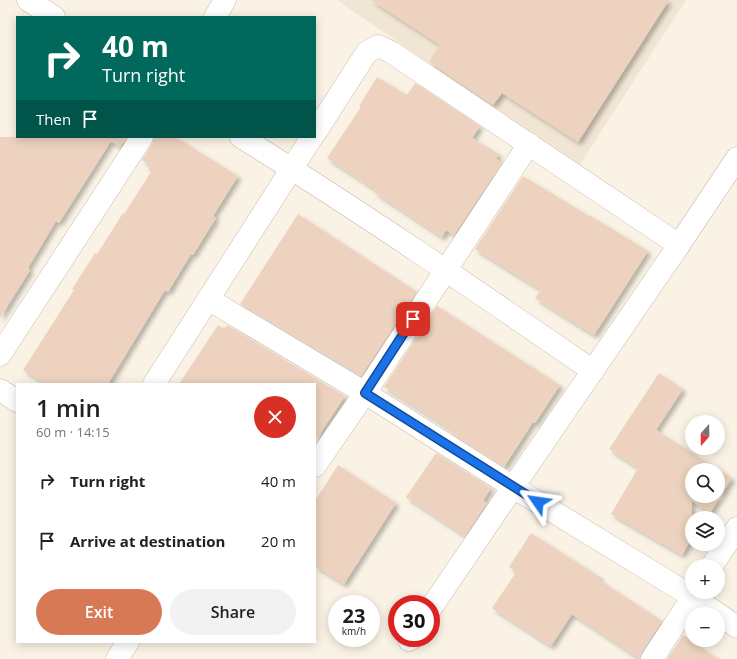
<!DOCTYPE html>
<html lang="en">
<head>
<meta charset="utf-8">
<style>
  :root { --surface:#fff; --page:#f2f2f2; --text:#202124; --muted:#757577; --accent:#d87955 }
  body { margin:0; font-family:"Open Sans",sans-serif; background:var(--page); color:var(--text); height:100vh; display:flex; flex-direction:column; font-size:15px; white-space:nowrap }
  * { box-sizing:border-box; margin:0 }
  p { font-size:13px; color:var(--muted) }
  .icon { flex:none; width:22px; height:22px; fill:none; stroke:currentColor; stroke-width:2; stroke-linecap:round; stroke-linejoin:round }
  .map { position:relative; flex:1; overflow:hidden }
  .panel { position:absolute; left:16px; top:383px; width:300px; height:260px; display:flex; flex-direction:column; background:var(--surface); border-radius:0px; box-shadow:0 2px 10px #0003 }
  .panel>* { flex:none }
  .hud { position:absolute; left:16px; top:16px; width:300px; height:122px; border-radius:0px; box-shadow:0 2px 10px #0003; background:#00695c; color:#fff; overflow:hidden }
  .needle { width:26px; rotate:200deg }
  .tools { position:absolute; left:685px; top:415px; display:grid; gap:8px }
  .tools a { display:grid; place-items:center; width:40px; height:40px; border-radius:50%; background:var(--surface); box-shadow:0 2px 10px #0003; font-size:20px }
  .speed { position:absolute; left:328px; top:595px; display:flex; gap:8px; font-size:20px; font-weight:700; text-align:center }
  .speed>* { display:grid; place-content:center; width:52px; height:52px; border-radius:50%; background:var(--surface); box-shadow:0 2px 10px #0003; line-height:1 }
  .speed small { font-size:10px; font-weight:400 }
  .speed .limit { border:6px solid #d22; background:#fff; color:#111 }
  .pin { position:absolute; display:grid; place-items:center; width:34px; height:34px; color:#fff; margin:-17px; border-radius:8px; box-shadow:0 2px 6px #0006 }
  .me { position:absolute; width:44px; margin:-22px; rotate:302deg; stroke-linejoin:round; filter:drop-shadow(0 0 3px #0008) }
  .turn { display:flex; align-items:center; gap:14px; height:84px; padding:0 20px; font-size:18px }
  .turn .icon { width:52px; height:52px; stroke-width:2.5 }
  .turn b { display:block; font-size:28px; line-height:34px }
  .then { display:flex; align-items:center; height:38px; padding:0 20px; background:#0003; gap:8px; font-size:15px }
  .round { display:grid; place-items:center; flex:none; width:42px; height:42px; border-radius:21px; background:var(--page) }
  .headline { display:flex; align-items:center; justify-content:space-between; height:68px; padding:0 20px }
  h1 { font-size:24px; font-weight:600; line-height:30px }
  .button { display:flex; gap:8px; margin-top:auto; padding:8px 20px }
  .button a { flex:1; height:46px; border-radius:24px; background:var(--accent); color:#fff; font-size:16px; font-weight:600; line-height:46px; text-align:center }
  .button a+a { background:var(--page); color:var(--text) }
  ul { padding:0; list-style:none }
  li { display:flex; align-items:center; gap:12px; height:60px; padding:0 20px }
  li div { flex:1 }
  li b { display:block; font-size:15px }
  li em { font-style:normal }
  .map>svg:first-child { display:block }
  .residential { fill:#f1e5d4 }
  .building { fill:#edd3bf; fill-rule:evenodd; filter:url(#shadow) }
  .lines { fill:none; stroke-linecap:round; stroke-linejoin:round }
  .minor-casing { stroke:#cabbac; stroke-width:23 }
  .minor { stroke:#fff; stroke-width:22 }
  .route-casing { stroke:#114b97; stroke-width:10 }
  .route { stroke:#1a73e8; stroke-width:7 }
</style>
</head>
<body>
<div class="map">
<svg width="737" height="659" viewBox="0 0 737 659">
  <defs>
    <filter id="shadow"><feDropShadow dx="3.5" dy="3.5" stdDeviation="2" flood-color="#0004"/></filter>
  </defs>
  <rect width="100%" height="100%" fill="#faf3e5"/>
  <path class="residential" d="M338 0H686L580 164 458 83 338 1Z"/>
  <g class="building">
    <path d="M371 0H669L578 142 502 93 493 105 429 62 440 45Z"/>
    <path d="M377 77 407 95 415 83 480 126 472 138 499 154 496 159 502 163 454 235 446 230 442 237 374 192 376 190 327 158 361 107 359 106Z"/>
    <path d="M0 137H127L120 147 111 141 59 223 56 221 28 268 30 270 0 318Z"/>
    <path d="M154 137H175L238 176 213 216 216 218 193 255 191 254 168 292 165 290 108 384H46L23 370 74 290 72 289 95 253 97 254 123 213 124 214 151 172 148 170 151 166 142 160 152 144Z"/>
    <path d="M523 176 589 216V215L648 251 594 335 535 298 541 290 475 249Z"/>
    <path d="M298 214 417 292 361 376 240 304Z"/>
    <path d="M437 306 560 385 535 423 533 422 504 467 450 432 451 430 433 418 384 387Z"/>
    <path d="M218 325 224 329 227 325 345 396 315 441V384H179Z"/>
    <path d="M659 373 683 389 656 430 732 478 710 513 692 501V538L682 555 611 514 638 468 609 449ZM692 470H718V496H692Z"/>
    <path d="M436 453 491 488 483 501 487 503 465 536 406 497Z"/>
    <path d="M338 465 396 503 344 584 315 566V501Z"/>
    <path d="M531 533 600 577 598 579 662 621 642 652 640 659 572 614 551 646 492 608 517 571 509 567Z"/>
    <path d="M683 635 718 659H667Z"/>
  </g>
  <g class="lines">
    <g class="minor-casing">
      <g id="minor">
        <path d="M28 0 54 17"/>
        <path d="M215 17 225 0"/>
        <path d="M315 133 367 52 378 46 391 52 679 245"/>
        <path d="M241 137C360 211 477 291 593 371"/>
        <path d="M737 158 679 245 513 487 693 597 737 627"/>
        <path d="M208 299 365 393 513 487 431 608"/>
        <path d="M0 355 142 137"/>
        <path d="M154 384 312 137"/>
        <path d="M0 390 17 401"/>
        <path d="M315 466 365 393 529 144"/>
        <path d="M712 566 737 528"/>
        <path d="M409 640 411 638"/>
        <path d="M117 659 128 642"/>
        <path d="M652 659 696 592"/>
      </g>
    </g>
    <use href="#minor" class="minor"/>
  </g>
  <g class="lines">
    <g class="route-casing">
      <path id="route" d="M413 319 365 393 538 502"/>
    </g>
    <use href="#route" class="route"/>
  </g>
</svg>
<div class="tools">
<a><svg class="needle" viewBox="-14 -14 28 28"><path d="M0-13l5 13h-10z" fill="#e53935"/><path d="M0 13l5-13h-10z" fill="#757577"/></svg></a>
<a><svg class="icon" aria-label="search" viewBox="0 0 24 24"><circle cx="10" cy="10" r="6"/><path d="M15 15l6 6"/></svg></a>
<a><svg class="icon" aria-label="layers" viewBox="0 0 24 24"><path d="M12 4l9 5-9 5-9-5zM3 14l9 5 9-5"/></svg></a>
<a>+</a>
<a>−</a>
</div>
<div class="speed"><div>23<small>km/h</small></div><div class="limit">30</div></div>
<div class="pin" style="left:413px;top:319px;background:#d93025"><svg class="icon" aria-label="arrive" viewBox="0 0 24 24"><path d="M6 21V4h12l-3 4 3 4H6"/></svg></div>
<svg class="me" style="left:538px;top:502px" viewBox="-20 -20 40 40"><path d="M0-17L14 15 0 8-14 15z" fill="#1a73e8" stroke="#fff" stroke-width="4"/></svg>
<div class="hud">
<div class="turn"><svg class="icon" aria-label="right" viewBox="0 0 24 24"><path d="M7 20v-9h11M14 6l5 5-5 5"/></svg><div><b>40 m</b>Turn right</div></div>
<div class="then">Then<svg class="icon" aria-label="arrive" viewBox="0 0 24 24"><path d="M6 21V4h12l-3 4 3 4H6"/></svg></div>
</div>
<section class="panel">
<div class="headline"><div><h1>1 min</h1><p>60 m · 14:15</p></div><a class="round" style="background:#d93025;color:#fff"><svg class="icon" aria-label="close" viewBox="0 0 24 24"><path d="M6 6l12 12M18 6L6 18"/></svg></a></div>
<ul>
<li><svg class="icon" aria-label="right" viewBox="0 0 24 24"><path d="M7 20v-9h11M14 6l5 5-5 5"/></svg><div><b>Turn right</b></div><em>40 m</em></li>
<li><svg class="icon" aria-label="arrive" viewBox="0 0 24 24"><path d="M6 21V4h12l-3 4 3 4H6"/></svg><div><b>Arrive at destination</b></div><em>20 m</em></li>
</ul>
<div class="button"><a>Exit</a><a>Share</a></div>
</section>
</div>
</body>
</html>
